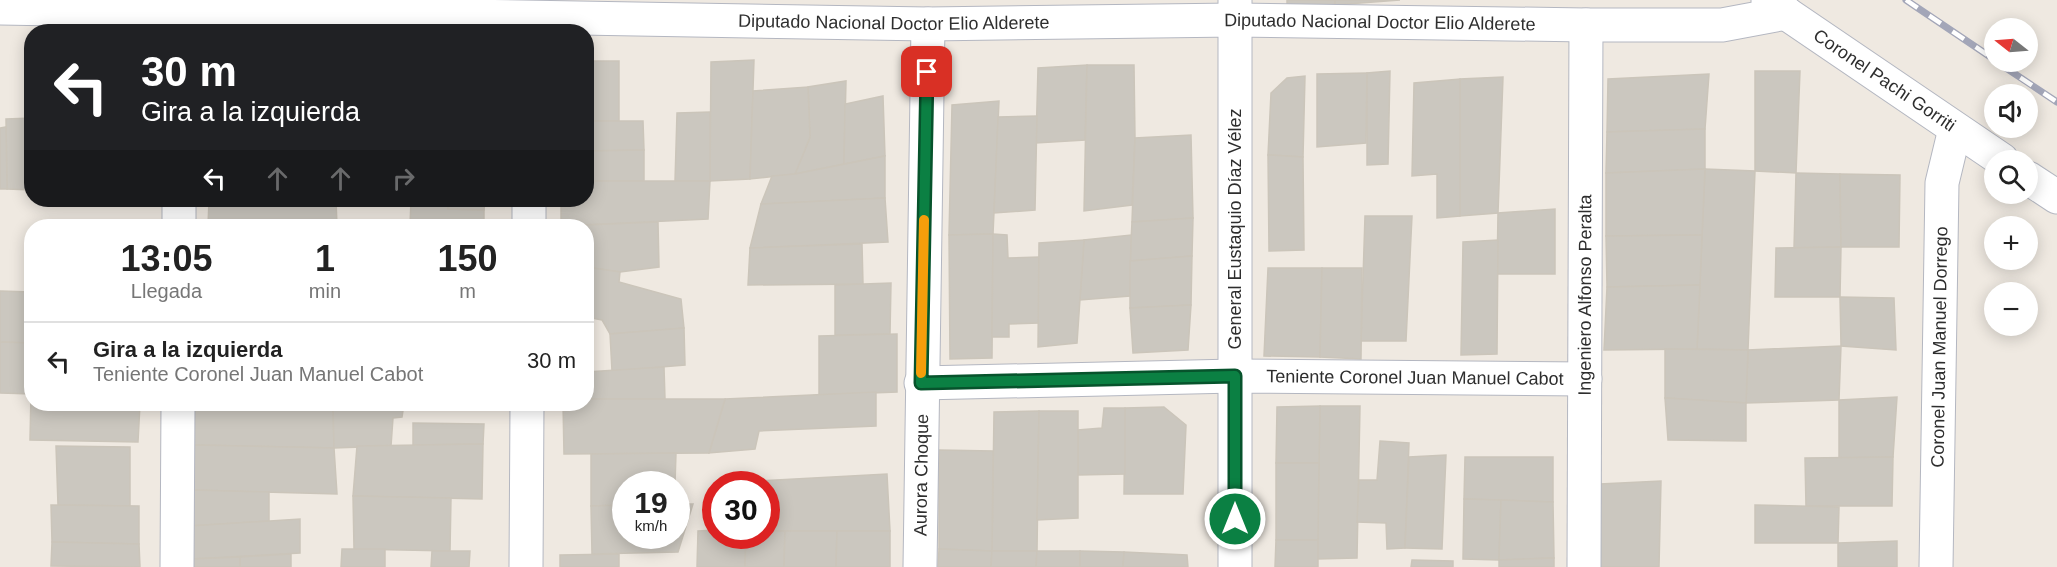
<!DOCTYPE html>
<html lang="es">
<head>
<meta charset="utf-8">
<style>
  :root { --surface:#fff; --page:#f2f2f2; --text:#222; --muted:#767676; --line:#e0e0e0 }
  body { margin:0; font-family:Helvetica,sans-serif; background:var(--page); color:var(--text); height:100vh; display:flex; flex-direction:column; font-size:22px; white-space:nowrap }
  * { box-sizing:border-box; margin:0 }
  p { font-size:20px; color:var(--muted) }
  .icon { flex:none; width:33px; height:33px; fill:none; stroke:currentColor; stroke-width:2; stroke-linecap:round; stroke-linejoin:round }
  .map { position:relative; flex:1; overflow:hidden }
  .panel { position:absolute; left:24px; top:219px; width:570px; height:192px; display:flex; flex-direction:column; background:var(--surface); border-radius:24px; box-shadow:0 3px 15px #0003 }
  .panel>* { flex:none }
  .banner { position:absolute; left:24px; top:24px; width:570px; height:183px; border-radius:24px; box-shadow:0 3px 15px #0003; background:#202124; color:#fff; overflow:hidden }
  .needle { width:39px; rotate:287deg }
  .controls { position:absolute; left:1984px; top:18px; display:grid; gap:12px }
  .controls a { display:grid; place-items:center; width:54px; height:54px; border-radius:50%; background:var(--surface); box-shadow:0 3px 15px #0003; font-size:30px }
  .speed { position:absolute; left:612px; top:471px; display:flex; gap:12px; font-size:30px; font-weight:700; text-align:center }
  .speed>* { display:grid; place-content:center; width:78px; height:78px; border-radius:50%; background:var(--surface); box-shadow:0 3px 15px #0003; line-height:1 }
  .speed small { font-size:15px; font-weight:400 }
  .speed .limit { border:9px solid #d22; background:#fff; color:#111 }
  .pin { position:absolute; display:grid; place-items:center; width:51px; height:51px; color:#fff; margin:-26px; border-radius:12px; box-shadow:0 3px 9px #0006 }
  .me { position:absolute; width:66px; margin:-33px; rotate:0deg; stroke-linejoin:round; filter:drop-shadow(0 0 4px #0008) }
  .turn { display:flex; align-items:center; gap:21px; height:126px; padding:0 18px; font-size:27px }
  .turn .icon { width:78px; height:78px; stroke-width:2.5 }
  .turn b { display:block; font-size:42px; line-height:51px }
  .lanes { display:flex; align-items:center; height:57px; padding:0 18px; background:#0003; justify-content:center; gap:30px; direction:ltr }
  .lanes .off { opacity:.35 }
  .eta { display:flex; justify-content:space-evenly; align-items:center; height:102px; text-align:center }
  .eta b { font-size:36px; font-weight:600; line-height:42px }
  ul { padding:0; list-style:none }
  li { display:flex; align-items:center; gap:18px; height:78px; padding:0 18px; border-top:2px solid var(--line) }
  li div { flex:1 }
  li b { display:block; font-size:22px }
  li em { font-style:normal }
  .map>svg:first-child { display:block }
  .building { fill:#cbc7bf; stroke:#cbc5ba; stroke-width:1.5 }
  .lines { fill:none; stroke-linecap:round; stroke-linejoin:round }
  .minor-casing { stroke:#b4b7c1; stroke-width:35 }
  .minor { stroke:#fff; stroke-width:33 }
  .rail-casing { stroke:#a3a6b8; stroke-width:7 }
  .rail { stroke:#fff; stroke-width:4.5; stroke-dasharray:14; stroke-linecap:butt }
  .route-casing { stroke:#07532c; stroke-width:15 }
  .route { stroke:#0b8043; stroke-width:10 }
  .slow { stroke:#f59e0b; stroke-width:10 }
  .labels { text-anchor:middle; stroke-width:4.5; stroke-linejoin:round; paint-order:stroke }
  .street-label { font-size:18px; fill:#2e2e2e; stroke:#fff }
</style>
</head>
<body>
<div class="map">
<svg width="2057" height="567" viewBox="0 0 2057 567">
  <rect width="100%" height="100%" fill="#efe9e1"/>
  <g class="building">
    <path d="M1287 0H1335V5L1287 6Z"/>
    <path d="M1335 0H1400L1335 5Z"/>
    <path d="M754 60 750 179 710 181 711 62Z"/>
    <rect x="586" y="61" width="33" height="60"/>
    <path d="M1087 65 1085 140 1036 143 1038 68Z"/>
    <path d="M1087 65H1134L1135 138 1132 205 1084 211Z"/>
    <path d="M1390 71 1388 164 1367 165V73Z"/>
    <path d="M1755 71H1800L1796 173 1755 171Z"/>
    <path d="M1367 73 1366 143 1317 147V74Z"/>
    <path d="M1709 74 1705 129 1607 132 1608 79Z"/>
    <path d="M1305 76 1303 157 1268 155 1271 93 1287 78Z"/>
    <path d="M1503 77 1498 213 1460 216V79Z"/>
    <path d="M1460 79V216L1437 218V174L1412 176 1414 83Z"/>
    <path d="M846 81 844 164 795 174 810 137 808 87Z"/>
    <path d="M808 87 810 137 795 174 750 179 753 91Z"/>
    <path d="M883 96 885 156 844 164 845 104Z"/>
    <path d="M999 101 993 234 949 235 952 105Z"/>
    <path d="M710 112V181H675L677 113Z"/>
    <path d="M1037 116 1035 210 994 213 998 117Z"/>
    <path d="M32 118V190L7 189 6 119Z"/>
    <path d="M586 121H643L644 150 586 151Z"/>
    <path d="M6 127 7 189H0V128Z"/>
    <path d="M1705 129V169L1606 173 1607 132Z"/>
    <path d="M1191 135 1193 218 1132 222 1135 138Z"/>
    <path d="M644 150V181H586V151Z"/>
    <path d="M1268 155 1303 157 1304 250 1269 251Z"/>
    <path d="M885 156V198L761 204 772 176 795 174Z"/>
    <path d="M1705 169 1755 171 1748 350 1697 349Z"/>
    <path d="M1705 169 1702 235 1606 236V173Z"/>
    <path d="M1796 173 1840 174 1841 247 1794 248Z"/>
    <path d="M1840 174 1900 175 1899 247H1841Z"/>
    <path d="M586 181H710L708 219 561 226V200H586Z"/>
    <path d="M885 198 888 242 750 248 761 204Z"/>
    <path d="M209 200H336L337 226H208Z"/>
    <path d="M411 200H448V209L484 210V226H410Z"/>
    <path d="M448 200H485L484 210 448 209Z"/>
    <path d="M1555 209V274H1497L1498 213Z"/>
    <path d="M1365 216H1412L1406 341H1361Z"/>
    <path d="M1193 218 1192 256 1130 261 1132 222Z"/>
    <path d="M658 222 659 267 620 272 586 267V226H561Z"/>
    <path d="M993 234 992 358 950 359 949 235Z"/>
    <path d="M993 234 1007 235 1008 258 1039 257V323L1009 324V337H992Z"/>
    <path d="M1131 235 1130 296 1080 300 1084 240Z"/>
    <path d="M1702 235 1700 285 1607 287 1606 236Z"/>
    <path d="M1084 240 1077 343 1038 347 1039 243Z"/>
    <path d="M1498 240 1497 354 1461 355 1463 242Z"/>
    <path d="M862 244 863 284 748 285 750 248Z"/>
    <path d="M1841 247 1840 297H1775L1776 248Z"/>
    <path d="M1192 256 1191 305 1130 308V261Z"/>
    <path d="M586 267 620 272 619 282 681 299 684 328 610 334 602 320 586 317Z"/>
    <path d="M1268 268H1322L1320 357 1264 356Z"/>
    <path d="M1322 268H1362L1361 359 1320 357Z"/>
    <path d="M891 283 890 334 835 335V285Z"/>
    <path d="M1700 285 1697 349 1604 350 1607 287Z"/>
    <path d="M0 291 31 292 27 343 0 342Z"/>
    <path d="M1840 297 1894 298 1896 350 1841 346Z"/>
    <path d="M1191 305 1188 350 1133 353 1130 308Z"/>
    <path d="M684 328 685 365 612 371 610 334Z"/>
    <path d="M897 334V392L819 395V336Z"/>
    <path d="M0 342 32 343V394L0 393Z"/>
    <path d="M1841 346 1839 400 1746 403 1748 350Z"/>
    <path d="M1665 349 1748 350 1746 403 1665 398Z"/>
    <path d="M664 367 665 399H586V372Z"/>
    <path d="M876 392V426L759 431 755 449 709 453 725 399Z"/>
    <path d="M31 394 32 404H140L138 442 30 440Z"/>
    <path d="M1897 397 1893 457 1839 458V400Z"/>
    <path d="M1665 398 1746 403V441L1668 440Z"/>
    <path d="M586 399H725L709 453 564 454 563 404H586Z"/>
    <path d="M195 404H333L334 448 194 445Z"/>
    <path d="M333 404H404L402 417 393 418 391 446 334 448Z"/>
    <path d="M1320 406H1360L1357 558 1317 559Z"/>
    <path d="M1320 406 1319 463H1276L1277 407Z"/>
    <path d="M1164 407 1186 425 1183 494H1124L1125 408Z"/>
    <path d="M1104 408H1125V474L1078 475V430L1102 428Z"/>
    <path d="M1039 411 1037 551H992L994 412Z"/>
    <path d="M1039 411H1078V518L1037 520Z"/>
    <path d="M413 423 484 424 483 444 413 445Z"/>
    <path d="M1380 441 1409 443 1405 548 1387 549 1386 523 1357 522 1359 480H1377Z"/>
    <path d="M483 444 482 499 353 496 357 446Z"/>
    <path d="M194 445 334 448 337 494 192 490Z"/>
    <path d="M56 446 130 447V506L58 505Z"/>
    <path d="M939 450 993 451 992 551 939 549Z"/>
    <path d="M676 453 675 484H626V505L591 506V454Z"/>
    <path d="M1446 455 1442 549 1405 548 1409 457Z"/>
    <path d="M1465 457H1553V502L1464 499Z"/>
    <path d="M1893 457 1892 506H1806L1805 458Z"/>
    <path d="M1276 463H1319L1318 540H1276Z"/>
    <path d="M887 474 890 531H766V484H721V483Z"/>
    <path d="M1661 481 1659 567H1599L1600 484Z"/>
    <path d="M192 490 269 492V521L190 526Z"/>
    <path d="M353 496 451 498 450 551 354 549Z"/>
    <path d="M1464 499 1501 500 1499 560 1463 559Z"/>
    <path d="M1501 500 1553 502 1554 558 1499 560Z"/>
    <path d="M676 504H693L678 552 592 554 591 506 626 505V536H676Z"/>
    <path d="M51 505 139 506V544L52 542Z"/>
    <path d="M1755 505 1839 507 1838 543H1755Z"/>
    <path d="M300 519V553L191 559 190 526Z"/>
    <path d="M716 530V536H746L745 567H697L698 531Z"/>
    <path d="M766 531H785L784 567H745L746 536H766Z"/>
    <path d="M785 531H837L836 567H784Z"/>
    <path d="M837 531H890V567H836Z"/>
    <path d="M1276 540H1318V567H1275Z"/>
    <path d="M1897 541V567H1838V543Z"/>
    <path d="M52 542 139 544 140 567 51 566Z"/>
    <path d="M342 549H385V567H341Z"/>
    <path d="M939 549 992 551 991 567H938Z"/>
    <path d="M432 551H470L469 567H431Z"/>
    <path d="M992 551H1037L1036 567H991Z"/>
    <path d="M1037 551H1080V567H1036Z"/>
    <path d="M1080 551 1124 552 1123 567H1080Z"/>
    <path d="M1124 552 1187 555 1188 567H1123Z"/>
    <path d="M291 554V567H240V557Z"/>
    <path d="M619 554V567H560V555Z"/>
    <path d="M240 557V567H191V559Z"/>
    <path d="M1554 558V567H1499V560Z"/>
    <path d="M1412 560 1453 561V567H1411Z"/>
  </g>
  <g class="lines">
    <g class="minor-casing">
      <g id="minor">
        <path id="s1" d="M1768 1 2002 160"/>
        <path id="s2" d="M0 8 928 24 1235 20 1586 25H1722L1786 13"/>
        <path d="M2028 178 2057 197"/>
        <path d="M179 226V200"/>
        <path d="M529 226V200"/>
        <path id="s3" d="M921 383 1235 376 1585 379"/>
        <path d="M177 567 178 404"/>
        <path d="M526 567 527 404"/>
        <path id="s4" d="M920 567 928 24"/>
        <path d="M1235 567V0"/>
        <path id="s5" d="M1584 567 1586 25"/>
        <path id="s6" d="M1936 567 1942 183 1955 129"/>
      </g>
    </g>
    <use href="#minor" class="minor"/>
    <g class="rail-casing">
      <g id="rail">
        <path d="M1906 0 1995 60"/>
        <path d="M1997 62 2057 102"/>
      </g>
    </g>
    <use href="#rail" class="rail"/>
  </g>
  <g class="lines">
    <g class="route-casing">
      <path id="route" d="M927 72 921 383 1235 376V519"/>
    </g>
    <use href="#route" class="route"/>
    <path class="slow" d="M921 373 924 220"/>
  </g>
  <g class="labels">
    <g class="street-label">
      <text dy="6" stroke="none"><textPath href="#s2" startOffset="894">Diputado Nacional Doctor Elio Alderete</textPath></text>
      <text dy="6" stroke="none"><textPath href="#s2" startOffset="1380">Diputado Nacional Doctor Elio Alderete</textPath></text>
      <text dy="6" stroke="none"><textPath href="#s1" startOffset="141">Coronel Pachi Gorriti</textPath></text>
      <text transform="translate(1235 229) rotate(-90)" y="6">General Eustaquio Díaz Vélez</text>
      <text dy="6" stroke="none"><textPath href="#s5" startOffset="272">Ingeniero Alfonso Peralta</textPath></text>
      <text dy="6" stroke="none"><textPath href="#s6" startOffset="220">Coronel Juan Manuel Dorrego</textPath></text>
      <text dy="6" stroke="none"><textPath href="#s3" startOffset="494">Teniente Coronel Juan Manuel Cabot</textPath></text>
      <text dy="6" stroke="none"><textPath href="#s4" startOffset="92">Aurora Choque</textPath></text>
    </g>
  </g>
</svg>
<div class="controls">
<a><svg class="needle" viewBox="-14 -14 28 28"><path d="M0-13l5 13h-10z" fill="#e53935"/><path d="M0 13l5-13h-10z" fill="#767676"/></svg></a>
<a><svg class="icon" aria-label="sound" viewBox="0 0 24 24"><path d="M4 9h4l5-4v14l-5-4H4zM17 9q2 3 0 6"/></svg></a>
<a><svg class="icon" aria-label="search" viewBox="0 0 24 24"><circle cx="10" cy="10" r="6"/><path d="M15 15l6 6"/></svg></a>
<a>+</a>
<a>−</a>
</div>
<div class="speed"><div>19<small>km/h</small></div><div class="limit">30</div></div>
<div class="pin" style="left:927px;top:72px;background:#d93025"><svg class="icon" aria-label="arrive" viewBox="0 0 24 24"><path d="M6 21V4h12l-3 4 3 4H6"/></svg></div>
<svg class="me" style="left:1235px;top:519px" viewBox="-20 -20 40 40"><circle r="17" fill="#0b8043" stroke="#fff" stroke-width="3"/><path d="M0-11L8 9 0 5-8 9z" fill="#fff"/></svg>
<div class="banner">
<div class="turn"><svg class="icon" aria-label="left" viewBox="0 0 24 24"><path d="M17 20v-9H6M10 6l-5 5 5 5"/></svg><div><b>30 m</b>Gira a la izquierda</div></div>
<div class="lanes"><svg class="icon" aria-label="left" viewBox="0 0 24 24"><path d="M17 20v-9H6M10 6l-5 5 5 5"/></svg><svg class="icon off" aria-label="ahead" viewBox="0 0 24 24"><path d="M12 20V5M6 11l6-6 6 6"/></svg><svg class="icon off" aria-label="ahead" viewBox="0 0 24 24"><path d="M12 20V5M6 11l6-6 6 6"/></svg><svg class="icon off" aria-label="right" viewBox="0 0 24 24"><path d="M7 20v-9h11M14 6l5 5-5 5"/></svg></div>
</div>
<section class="panel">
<div class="eta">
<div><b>13:05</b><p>Llegada</p></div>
<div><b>1</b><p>min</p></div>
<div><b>150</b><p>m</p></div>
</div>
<ul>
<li><svg class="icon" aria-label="left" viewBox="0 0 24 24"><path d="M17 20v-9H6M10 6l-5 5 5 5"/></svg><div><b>Gira a la izquierda</b><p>Teniente Coronel Juan Manuel Cabot</p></div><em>30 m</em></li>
</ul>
</section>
</div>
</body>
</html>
